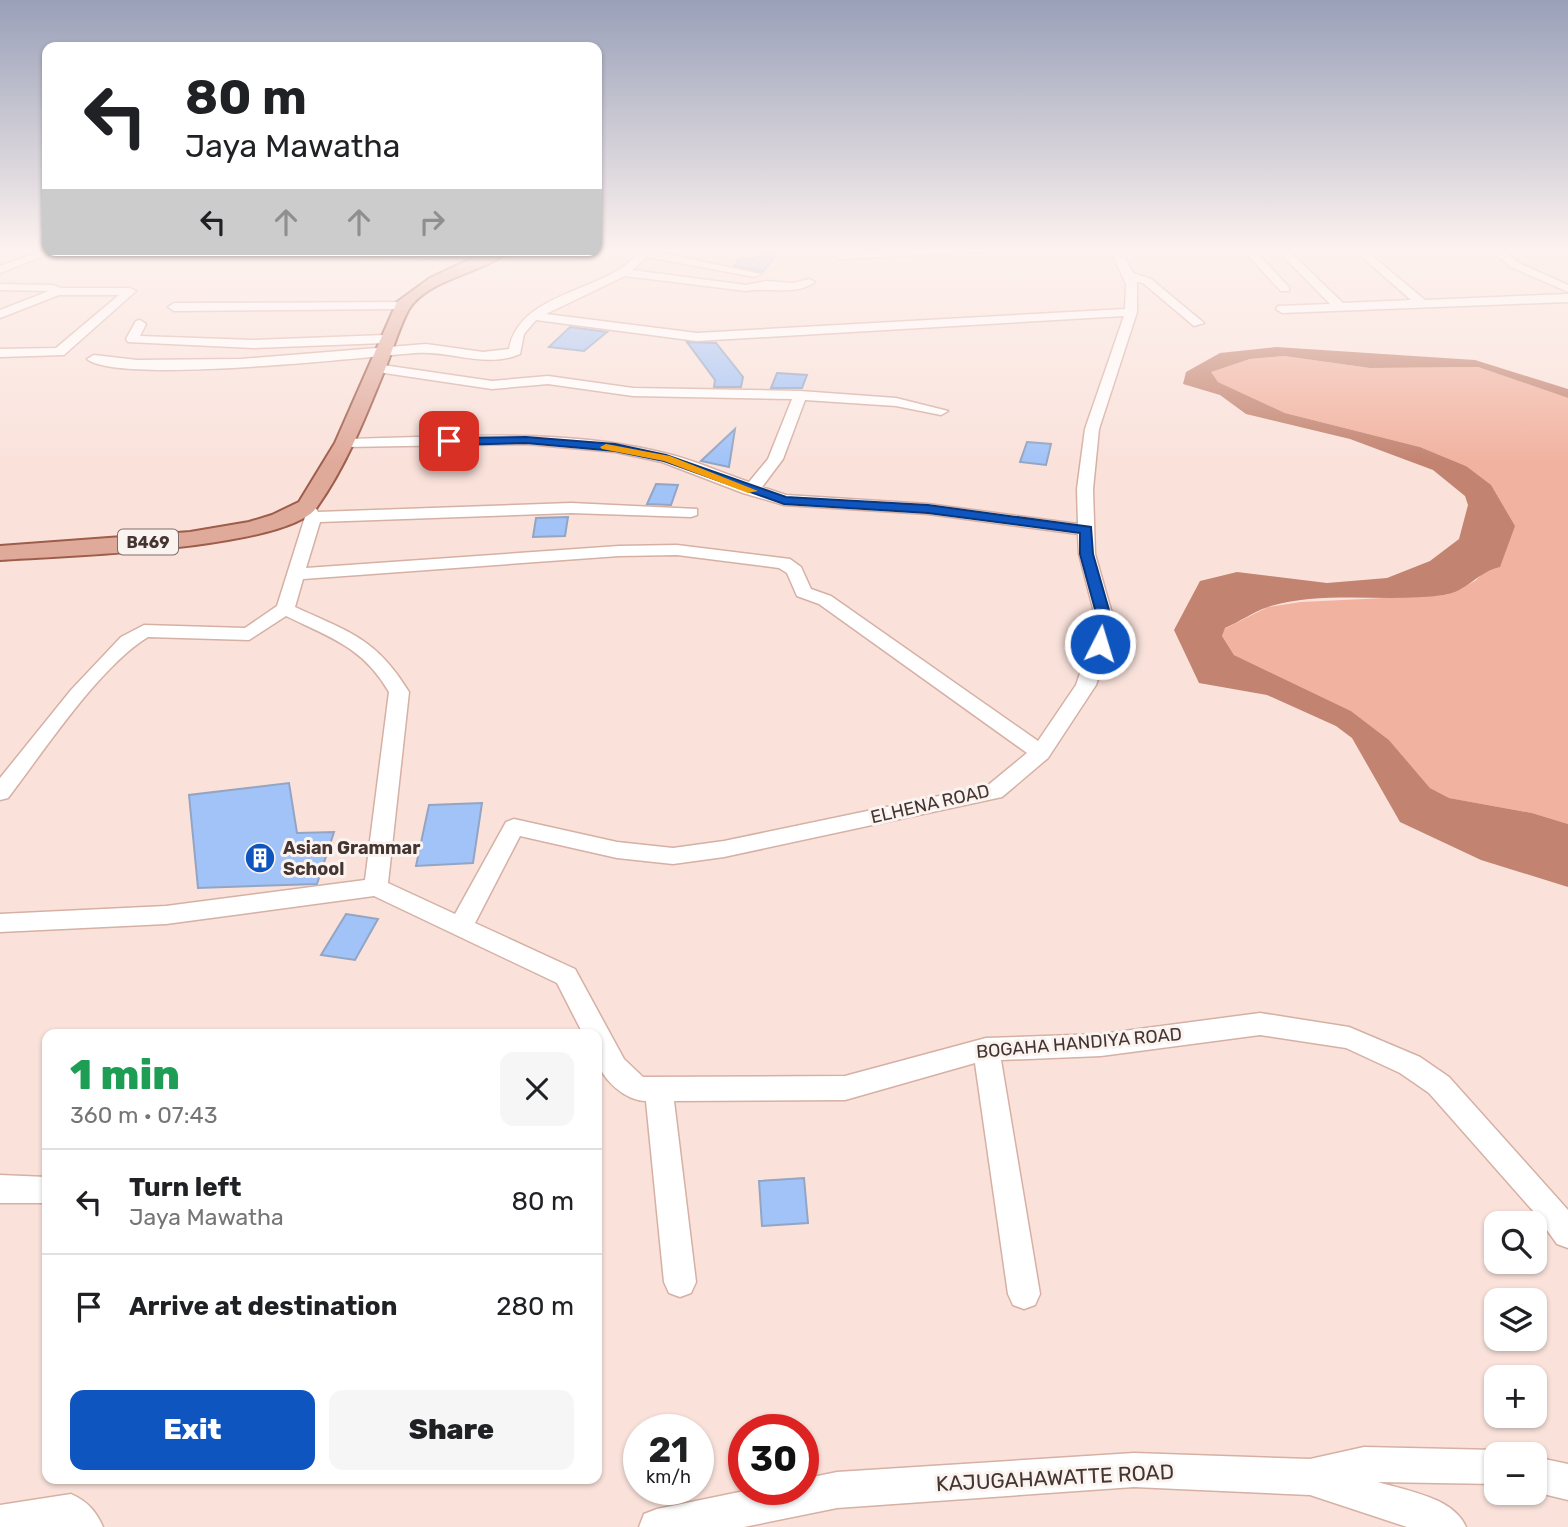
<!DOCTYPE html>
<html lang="en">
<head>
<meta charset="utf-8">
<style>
  :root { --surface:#fff; --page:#f6f6f6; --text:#202124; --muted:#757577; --line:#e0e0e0; --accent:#0f55bf }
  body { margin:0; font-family:Rubik,sans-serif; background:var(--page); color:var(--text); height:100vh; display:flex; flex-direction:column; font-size:26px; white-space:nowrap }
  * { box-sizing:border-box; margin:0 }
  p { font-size:23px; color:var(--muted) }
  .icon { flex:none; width:38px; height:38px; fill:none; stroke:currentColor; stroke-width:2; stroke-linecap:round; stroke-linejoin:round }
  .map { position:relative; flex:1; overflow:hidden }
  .panel { position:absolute; left:42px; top:1029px; width:560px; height:455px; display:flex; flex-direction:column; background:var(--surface); border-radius:14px; box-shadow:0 2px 5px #0004 }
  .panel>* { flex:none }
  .guide { position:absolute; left:42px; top:42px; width:560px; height:214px; border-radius:14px; box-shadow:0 2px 5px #0004; background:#fff; color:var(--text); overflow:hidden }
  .buttons { position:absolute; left:1484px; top:1211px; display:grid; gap:14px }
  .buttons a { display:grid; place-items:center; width:63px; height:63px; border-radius:14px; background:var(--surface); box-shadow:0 2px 5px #0004; font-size:35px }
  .speed { position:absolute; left:623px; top:1414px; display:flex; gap:14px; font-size:35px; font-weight:700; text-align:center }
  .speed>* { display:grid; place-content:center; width:91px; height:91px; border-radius:50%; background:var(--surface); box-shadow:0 2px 5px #0004; line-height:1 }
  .speed small { font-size:18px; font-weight:400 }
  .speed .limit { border:10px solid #d22; background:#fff; color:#111 }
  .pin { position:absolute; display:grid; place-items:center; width:60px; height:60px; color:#fff; margin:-30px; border-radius:14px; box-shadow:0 4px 10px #0006 }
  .me { position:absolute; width:77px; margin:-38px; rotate:5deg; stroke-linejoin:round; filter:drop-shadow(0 0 5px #0008) }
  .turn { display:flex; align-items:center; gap:24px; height:147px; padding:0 28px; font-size:32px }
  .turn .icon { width:91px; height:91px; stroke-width:2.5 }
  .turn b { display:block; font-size:49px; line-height:60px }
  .lanes { display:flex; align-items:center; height:66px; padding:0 28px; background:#0003; justify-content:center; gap:35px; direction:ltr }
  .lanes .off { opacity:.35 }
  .round { display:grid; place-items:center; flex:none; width:74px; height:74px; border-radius:14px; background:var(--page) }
  .summary { display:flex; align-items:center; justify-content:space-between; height:119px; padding:0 28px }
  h1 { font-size:42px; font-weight:800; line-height:52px; color:#1e9e55 }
  .cta { display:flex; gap:14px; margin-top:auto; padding:14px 28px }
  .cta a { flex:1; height:80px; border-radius:14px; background:var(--accent); color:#fff; font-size:28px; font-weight:800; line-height:80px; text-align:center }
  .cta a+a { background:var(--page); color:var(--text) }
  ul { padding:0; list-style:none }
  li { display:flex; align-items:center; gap:21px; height:105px; padding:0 28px; border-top:2px solid var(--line) }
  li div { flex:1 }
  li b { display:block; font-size:26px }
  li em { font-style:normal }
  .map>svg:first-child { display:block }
  .green { fill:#f1b29f }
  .water { fill:#c28370 }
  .building { fill:#a1c3f8; stroke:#93a5c3; stroke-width:2 }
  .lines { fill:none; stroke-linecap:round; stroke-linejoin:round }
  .minor-casing { stroke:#d6b0a4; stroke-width:3 }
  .major-casing { stroke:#9d5d4a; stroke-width:4 }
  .minor { fill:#fff; fill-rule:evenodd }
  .major { fill:#e0aa9b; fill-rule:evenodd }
  .route { fill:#0f55bf; stroke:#0a377c; stroke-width:2 }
  .slow { fill:#f59e0b }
  .labels { text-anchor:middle; stroke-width:6; stroke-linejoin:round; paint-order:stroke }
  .shield { fill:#fbf3f0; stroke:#7c6e6a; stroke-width:2 }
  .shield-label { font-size:16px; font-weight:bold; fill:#453531 }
  .street-label { font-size:18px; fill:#453531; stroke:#fbf3f0 }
  .poi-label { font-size:18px; font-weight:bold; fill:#453531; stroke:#fbf3f0; text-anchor:start }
  .near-street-label { font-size:21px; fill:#453531; stroke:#fbf3f0 }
</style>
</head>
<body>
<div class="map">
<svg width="1568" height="1527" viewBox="0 0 1568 1527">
  <rect width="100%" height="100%" fill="#fae2db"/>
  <path class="green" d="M1284 356 1370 368 1478 367 1568 398V824L1532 813 1449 798 1430 788 1389 740 1351 711 1234 655 1222 636 1224 629 1268 607 1301 602 1447 595 1475 581 1487 569 1466 466 1420 447 1285 413 1218 382 1210 372 1250 359Z"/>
  <path class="water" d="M1276 347 1475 360 1568 389V398L1478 367 1370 368 1284 356 1250 359 1211 372 1218 382 1285 413 1420 447 1466 466 1491 485 1515 526 1500 567C1479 571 1466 592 1444 595 1388 603 1321 590 1268 607 1253 612 1239 622 1225 628L1222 636 1234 655 1351 711 1389 740 1430 788 1449 798 1532 813 1568 824V887L1481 860 1400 822 1352 738 1336 726 1267 695 1199 683 1174 630 1200 581 1237 572 1327 583 1387 578 1430 561 1459 539 1468 505 1465 496 1433 470 1350 439 1246 414 1220 395 1183 384 1186 372 1220 353Z"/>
  <g class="building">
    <path d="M770 249H780L763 272 734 266 740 258 752 260Z"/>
    <path d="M570 327 607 332 584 351 549 347Z"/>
    <path d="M687 342 716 343 743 377 741 387H714L715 380Z"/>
    <path d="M777 373 807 375 802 388H771Z"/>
    <path d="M735 429 729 467 701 461Z"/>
    <path d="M1027 442 1051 444 1046 465 1020 462Z"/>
    <path d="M656 484 678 485 671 505 647 504Z"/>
    <path d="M568 517 565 536 533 537 536 518Z"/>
    <path d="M289 783 297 833 334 832 317 884 198 888 189 795Z"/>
    <path d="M482 803 473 863 416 866 429 805Z"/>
    <path d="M346 914 378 919 355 960 321 955Z"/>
    <path d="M804 1178 808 1223 762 1226 759 1181Z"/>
  </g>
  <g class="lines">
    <g class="minor-casing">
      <g id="minor">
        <path d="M47 249 59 250 0 273V266Z"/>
        <path d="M643 249 761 274 755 277 647 257 632 270 746 285 766 281 793 283 809 279 815 282C796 296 768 287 746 291L625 276 546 314 697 333 1125 309 1126 284 1110 249H1120L1133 273 1151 279 1204 323 1194 326 1143 283 1137 282V312L1099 429 1093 489 1095 554 1115 624 1096 685 1048 758 1002 797 724 857 673 864 617 858 520 836 475 923 575 969 624 1059 643 1077 845 1076 986 1038 1101 1034 1260 1013 1349 1027 1420 1057 1449 1077 1568 1210V1248L1557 1244 1534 1212 1429 1093 1400 1073 1346 1048 1260 1035 1101 1056 1001 1060 1040 1294 1035 1305 1024 1309 1013 1305 1008 1294 975 1063 845 1100 674 1101 696 1282 691 1293 680 1297 669 1293 664 1282 646 1101C626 1101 600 1079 597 1058 596 1050 597 1042 597 1034H583L557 983 374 896 166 924 0 932V914L166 906 365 880 389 692C363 647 331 638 286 616L249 640 148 637C99 667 44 751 8 798L0 800V778L71 690 121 637 144 625 245 628 277 606 305 517 299 506 307 501 313 503 318 512 571 503 697 509V515L691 517 571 513 320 522 306 568 619 546 677 545 790 559 801 567 811 589 831 596 1038 741 1076 685 1097 624 1079 554 1078 534 928 514 784 505 743 493 662 462 615 452 526 444 345 447 338 443 345 439C452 437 564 427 668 454 696 461 722 473 749 482L768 459 792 399 633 396 548 384 492 389 371 371V365L376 364 492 381 548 376 633 388 800 391 896 398 948 411 941 415 896 406 805 400 783 459 762 487 786 495 928 504 1078 524 1077 489 1085 429 1124 316 697 341 536 320 524 334 520 354C485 369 451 350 415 353 364 357 118 385 87 359L94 355 137 360 241 359 426 344 483 352 509 349C518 300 581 293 618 270 627 265 635 256 643 249ZM677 555 779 568 787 573 797 596 819 604 1027 753 987 786 724 841 673 848 617 842 514 819 506 822 455 914 388 883 409 692C376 638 349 632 295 607L303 579 619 556Z"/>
        <path d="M918 249H987L982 252 840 259 835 256 840 253Z"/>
        <path d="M1242 249H1253L1289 287V291H1281Z"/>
        <path d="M1276 249H1287L1343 303 1411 300 1353 249H1364L1425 300 1568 294V302L1282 313 1276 309 1278 306 1330 304Z"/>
        <path d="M1489 249H1501L1519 263 1568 285V292L1511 267Z"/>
        <path d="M330 250 496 251 501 254 496 257 424 258 335 253Z"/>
        <path d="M0 284 53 285 61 288H130L136 291 64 355 0 357V349L56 348 119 295H59L0 318V310L49 291 0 290Z"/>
        <path d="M407 302V308L403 309 174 311 168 307 174 303Z"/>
        <path d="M140 320 146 324 140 336 253 340 385 335 391 339 385 343 253 348 128 342 126 339 136 321Z"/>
        <path d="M0 1175 47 1177V1203H0Z"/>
        <path d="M1364 1447 1496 1450 1507 1454H1496V1484L1378 1482C1407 1491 1453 1497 1466 1527H1407L1310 1495 1134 1487 837 1508 744 1527H639L644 1514 657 1509 754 1489H803V1479L837 1472 1134 1453 1310 1459Z"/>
        <path d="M1535 1457 1568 1464V1500L1535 1492Z"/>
        <path d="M71 1494C87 1501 96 1511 103 1527H0V1505Z"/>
      </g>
    </g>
    <g class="major-casing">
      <path id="major" d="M490 250H509C486 273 428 278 409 309 400 325 394 346 387 364 367 413 348 463 317 507 287 550 57 556 0 560V546L190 532 249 522 272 515 299 502 335 443 397 302 430 278Z"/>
    </g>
    <use href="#minor" class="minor"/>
    <use href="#major" class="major"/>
  </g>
  <linearGradient id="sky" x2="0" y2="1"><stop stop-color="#99a0b8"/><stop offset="0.54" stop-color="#fdf2ef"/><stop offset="1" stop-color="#fdf2ef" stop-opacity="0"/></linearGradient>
  <rect width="1568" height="463" fill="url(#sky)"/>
  <path class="route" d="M526 437 615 444 666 455 786 497 928 505 1091 527 1093 554 1113 624 1107 644 1100 649 1092 644 1099 624 1080 554V533L928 513 784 504 664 461 615 451 526 443 449 445 443 441 449 438Z"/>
  <path class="slow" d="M606 444 670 456 758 491 748 493 664 461 602 449 600 447Z"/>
  <defs>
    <g id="building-disc" transform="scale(1.575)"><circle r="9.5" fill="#0f55bf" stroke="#fbf3f0"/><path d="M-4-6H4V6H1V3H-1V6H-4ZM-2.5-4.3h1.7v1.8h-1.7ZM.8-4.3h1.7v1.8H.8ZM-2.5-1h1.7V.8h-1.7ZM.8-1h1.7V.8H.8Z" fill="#fff"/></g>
  </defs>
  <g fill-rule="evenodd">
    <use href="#building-disc" x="260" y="858"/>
  </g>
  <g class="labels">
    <rect class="shield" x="118" y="529.5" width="60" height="25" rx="5"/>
    <g class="shield-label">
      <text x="148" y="548">B469</text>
    </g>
    <g class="street-label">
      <text transform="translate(930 804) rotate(-13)" y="6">ELHENA ROAD</text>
      <text transform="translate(1079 1043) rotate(-5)" y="6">BOGAHA HANDIYA ROAD</text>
    </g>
    <g class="poi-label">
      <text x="283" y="854">Asian Grammar<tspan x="283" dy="21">School</tspan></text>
    </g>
    <g class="near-street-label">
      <text transform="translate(1055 1478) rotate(-3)" y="7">KAJUGAHAWATTE ROAD</text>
    </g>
  </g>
</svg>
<div class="buttons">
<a><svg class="icon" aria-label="search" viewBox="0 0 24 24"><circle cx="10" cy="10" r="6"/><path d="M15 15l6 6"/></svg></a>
<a><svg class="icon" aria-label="layers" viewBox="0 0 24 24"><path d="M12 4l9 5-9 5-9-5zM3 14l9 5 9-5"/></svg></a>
<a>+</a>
<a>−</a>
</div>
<div class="speed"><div>21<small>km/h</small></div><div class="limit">30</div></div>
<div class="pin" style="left:449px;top:441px;background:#d93025"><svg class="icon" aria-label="arrive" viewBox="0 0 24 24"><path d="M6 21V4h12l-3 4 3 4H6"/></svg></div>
<svg class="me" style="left:1100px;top:644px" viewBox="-20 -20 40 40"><circle r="17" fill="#0f55bf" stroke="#fff" stroke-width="3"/><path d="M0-11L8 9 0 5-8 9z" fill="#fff"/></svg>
<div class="guide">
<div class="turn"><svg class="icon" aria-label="left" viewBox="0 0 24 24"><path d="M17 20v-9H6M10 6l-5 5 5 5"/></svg><div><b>80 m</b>Jaya Mawatha</div></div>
<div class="lanes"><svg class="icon" aria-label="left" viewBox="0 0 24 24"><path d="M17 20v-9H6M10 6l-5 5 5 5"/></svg><svg class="icon off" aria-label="ahead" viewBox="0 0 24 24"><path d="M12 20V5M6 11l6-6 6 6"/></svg><svg class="icon off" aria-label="ahead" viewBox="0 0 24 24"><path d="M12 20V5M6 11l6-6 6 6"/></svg><svg class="icon off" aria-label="right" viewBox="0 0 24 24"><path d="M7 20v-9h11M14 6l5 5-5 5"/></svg></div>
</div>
<section class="panel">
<div class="summary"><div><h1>1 min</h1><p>360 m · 07:43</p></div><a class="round"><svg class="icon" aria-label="close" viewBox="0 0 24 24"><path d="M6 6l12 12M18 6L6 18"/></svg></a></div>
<ul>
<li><svg class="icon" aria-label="left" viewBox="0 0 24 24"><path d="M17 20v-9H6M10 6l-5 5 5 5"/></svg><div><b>Turn left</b><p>Jaya Mawatha</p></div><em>80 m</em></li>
<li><svg class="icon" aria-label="arrive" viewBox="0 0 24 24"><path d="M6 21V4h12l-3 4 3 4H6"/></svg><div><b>Arrive at destination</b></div><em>280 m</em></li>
</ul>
<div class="cta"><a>Exit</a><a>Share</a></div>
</section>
</div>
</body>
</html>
